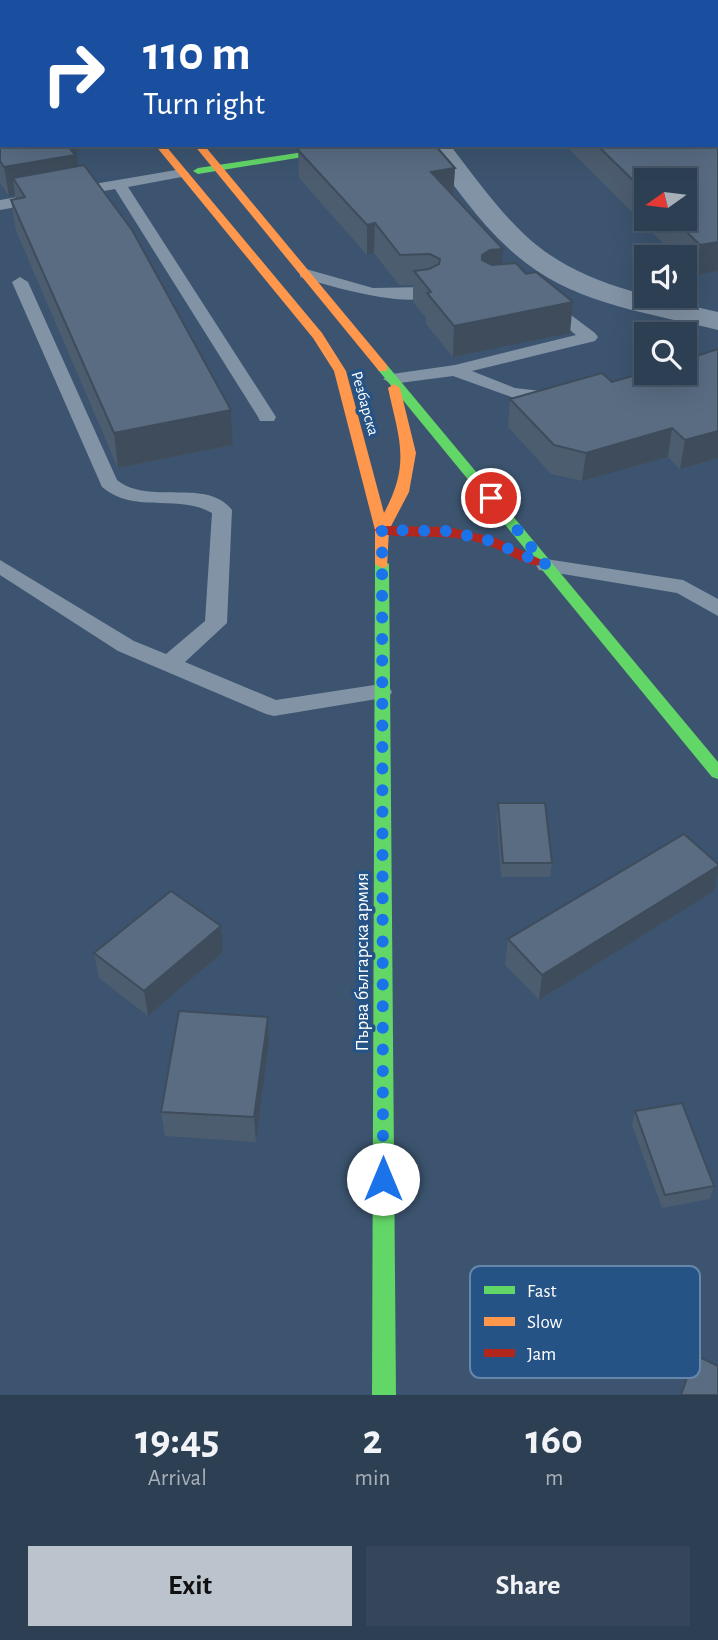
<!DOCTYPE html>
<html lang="en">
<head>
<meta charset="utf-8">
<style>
  :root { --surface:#2d3f53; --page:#35465a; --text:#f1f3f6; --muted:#a7afb8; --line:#48586a; --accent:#bbc3cd }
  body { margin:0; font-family:"Alegreya Sans",sans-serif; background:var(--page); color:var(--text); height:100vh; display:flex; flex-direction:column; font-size:26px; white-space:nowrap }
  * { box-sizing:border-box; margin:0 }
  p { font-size:23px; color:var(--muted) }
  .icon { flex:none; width:38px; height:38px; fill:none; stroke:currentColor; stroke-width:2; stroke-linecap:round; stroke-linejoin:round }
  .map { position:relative; height:1395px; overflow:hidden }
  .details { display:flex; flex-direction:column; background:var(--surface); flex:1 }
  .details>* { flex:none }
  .banner { position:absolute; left:0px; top:0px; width:719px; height:147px; box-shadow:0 7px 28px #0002,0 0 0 2px var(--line); background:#1a4fa0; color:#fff; overflow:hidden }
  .needle { width:46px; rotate:256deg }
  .tools { position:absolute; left:634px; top:168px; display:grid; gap:14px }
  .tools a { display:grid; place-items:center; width:63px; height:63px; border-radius:0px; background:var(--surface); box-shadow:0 7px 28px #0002,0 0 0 2px var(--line); font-size:35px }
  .pin { position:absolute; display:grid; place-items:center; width:60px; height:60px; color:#fff; margin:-30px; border:4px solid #fff; border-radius:50%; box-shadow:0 2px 7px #0007 }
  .me { position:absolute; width:77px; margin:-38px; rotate:0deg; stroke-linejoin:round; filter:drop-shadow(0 0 5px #0008) }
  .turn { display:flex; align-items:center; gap:24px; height:147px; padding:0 28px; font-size:32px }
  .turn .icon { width:91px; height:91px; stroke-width:2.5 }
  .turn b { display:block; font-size:49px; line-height:60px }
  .eta { display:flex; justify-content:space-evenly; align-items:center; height:119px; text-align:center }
  .eta b { font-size:42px; font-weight:700; line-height:49px }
  .action { display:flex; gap:14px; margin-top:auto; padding:14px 28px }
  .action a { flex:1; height:80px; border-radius:0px; background:var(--accent); color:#111; font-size:28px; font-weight:700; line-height:80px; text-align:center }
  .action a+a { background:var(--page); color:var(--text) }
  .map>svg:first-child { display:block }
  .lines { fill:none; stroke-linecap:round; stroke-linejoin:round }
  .path { stroke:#8293a5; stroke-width:2.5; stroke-dasharray:2 3.5; stroke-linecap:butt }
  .lane { fill:#8293a5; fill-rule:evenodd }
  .street { fill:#8293a5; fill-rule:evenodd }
  .fast { fill:#63d668; fill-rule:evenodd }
  .slow { fill:#ff974d; fill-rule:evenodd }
  .jam { fill:#b3261e; fill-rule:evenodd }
  .wall { fill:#4d5d70; fill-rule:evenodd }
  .shaded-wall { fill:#3e4c5b }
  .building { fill:#596c82; stroke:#3e4c5b; stroke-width:2 }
  .route { stroke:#1a73e8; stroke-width:12; stroke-dasharray:0 21.6 }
  .labels { text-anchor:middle; stroke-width:7; stroke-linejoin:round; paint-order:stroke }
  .far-street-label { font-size:16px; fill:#fff; stroke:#265385 }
  .street-label { font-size:19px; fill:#fff; stroke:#265385 }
  .key { fill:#265385; stroke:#6787aa; stroke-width:2 }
  .key-label { font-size:19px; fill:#fff }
</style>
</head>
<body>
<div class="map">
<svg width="718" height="1395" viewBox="0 0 718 1395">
  <rect width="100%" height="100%" fill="#3c546f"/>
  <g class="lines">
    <path class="path" d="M264 0 266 2"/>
    <g class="lane">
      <path d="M182 169 189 173 187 176 128 187 276 417 274 421H260L258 417 115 189 0 210V200Z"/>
      <path d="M306 269 373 288 429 287 437 292C418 313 326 285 300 277V271Z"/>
      <path d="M20 277 28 282 117 480C149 506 207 477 232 510L227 623 185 662 276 700 381 684 389 687 392 692 389 697 274 716 266 714 118 651 0 575V560L134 641 166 654 205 621 212 513C177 493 136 515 102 487L12 282Z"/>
      <path d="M547 297 595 333 598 337 595 341 472 371 515 388 558 393 561 397 558 401 514 398 453 376 392 384 383 379 392 374 455 365 576 335 541 306V298Z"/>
      <path d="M546 559 683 580 718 599V616L677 593 539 570 536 565 539 560Z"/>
    </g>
    <path class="street" d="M425 145H450C474 176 497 209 526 236 579 285 650 296 718 312V330C654 314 580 305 526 263 486 233 454 186 425 145Z"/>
    <g class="fast">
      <path d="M35 0H44L45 2H36Z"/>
      <path d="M350 145H377L198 174 193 171 198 168Z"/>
      <path d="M383 364 387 365 718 762V779L712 777 379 371 377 368Z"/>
      <path d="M382 560 389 564 396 1395H372L375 564Z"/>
    </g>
    <g class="slow">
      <path d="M73 0H81L82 2H74Z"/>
      <path d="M155 145H165L322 333 346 371 384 513C411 463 399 439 388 388L394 384 400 388 416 453 409 492 389 530 387 567 382 568 375 564V530L334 371 313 338Z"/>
      <path d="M194 145H204L387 365V371H379Z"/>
    </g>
    <path class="jam" d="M382 526 448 527 496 538 546 562 544 565C527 569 504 550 487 545 448 531 413 541 377 533L375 530 377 527Z"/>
  </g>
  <g class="wall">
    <path d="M151 0H221L222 2H153Z"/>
    <path d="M373 0H718V271L695 275 684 264V257H677L565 145H718V2H373ZM646 180 684 219H646Z"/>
    <path d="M0 51 78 167 231 410 233 445 118 468 16 231 11 200 16 199 15 195 9 196 0 183Z"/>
    <path d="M297 145H435L455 168 453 196 503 249 502 264 570 333 453 357 426 324V318L413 302V285H399L374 253 367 255 299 178 298 150 301 146Z"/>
    <path d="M718 349V458L680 469 668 457 582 481 551 474 508 427 510 399 612 382Z"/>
    <path d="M498 803 552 863 550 877H501L497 816Z"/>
    <path d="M718 864V872L714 891 539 1000 505 965 508 939Z"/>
    <path d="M223 952 148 1016 99 978 94 953Z"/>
    <path d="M268 1017 269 1042 256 1142 165 1136 161 1112Z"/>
    <path d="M635 1111 714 1186 710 1199 662 1208 632 1125Z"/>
    <path d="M530 1287 612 1354 609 1366 531 1363 528 1300Z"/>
  </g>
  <g class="shaded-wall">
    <path d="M76 149 80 178H13L15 195 9 196 4 167Z"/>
    <path d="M455 168 453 197 431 172Z"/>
    <path d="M375 223 374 253 367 255V225Z"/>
    <path d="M718 242V271L695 275 700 245Z"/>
    <path d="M503 249 501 279 481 286 482 255 490 250Z"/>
    <path d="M573 302 570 333 453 357 454 326Z"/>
    <path d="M231 410 233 445 118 468 114 433Z"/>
    <path d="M672 428 668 457 582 481 586 453Z"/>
    <path d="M718 431V458L680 469 685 440Z"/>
    <path d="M718 866V872L714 891 539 1000 542 975Z"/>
    <path d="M221 926 223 952 148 1016 144 991Z"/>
    <path d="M268 1017 269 1042 256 1142 254 1117Z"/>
  </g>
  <g class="building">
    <path d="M173 0H221L222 2H174Z"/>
    <path d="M390 0H718V242L700 245 673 219H684V180H646V193L597 145H718V2H391Z"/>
    <path d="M0 51 2 53V145H73L76 149 71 150 75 155 4 167 0 161Z"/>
    <path d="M301 145H435L455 168 431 172 503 249 490 250 482 255V260L492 265 516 263 526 274 536 272 573 302 454 326 427 293 431 292 414 271 429 269 439 264 440 259 430 254 400 255 375 223 367 225 298 150Z"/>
    <path d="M84 165 132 230 231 410 114 433 11 200 25 197 13 178Z"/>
    <path d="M718 349V431L685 440 672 428 586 453 554 445 510 399 602 373 612 382 646 372V373H684V360Z"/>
    <path d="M498 803H545L552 863H503Z"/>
    <path d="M684 834 718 864V866L542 975 508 939Z"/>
    <path d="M171 891 221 926 144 991 94 953Z"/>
    <path d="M179 1011 268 1017 254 1117 161 1112Z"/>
    <path d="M682 1103 714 1186 665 1195 635 1111Z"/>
    <path d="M695 1355 718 1366V1395H681Z"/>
  </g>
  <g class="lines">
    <path class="route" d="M383 1179 382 530 448 531 491 541 546 565 491 498"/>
  </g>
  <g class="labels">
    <g class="far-street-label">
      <text transform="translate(366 403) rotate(74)" y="6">Резбарска</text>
    </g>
    <g class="street-label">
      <text transform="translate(361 962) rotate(-90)" y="7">Първа българска армия</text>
    </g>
  </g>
  <rect x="470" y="1266" width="230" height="112" rx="10" class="key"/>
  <rect x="484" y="1286" width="31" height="8" fill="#63d668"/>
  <rect x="484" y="1317" width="31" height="9" fill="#ff974d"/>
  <rect x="484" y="1349" width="31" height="8" fill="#b3261e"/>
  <g class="key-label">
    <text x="527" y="1297">Fast</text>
    <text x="527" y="1328">Slow</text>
    <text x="527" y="1360">Jam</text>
  </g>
</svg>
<div class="tools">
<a><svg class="needle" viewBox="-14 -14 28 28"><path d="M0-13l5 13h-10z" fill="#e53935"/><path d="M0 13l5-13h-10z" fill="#a7afb8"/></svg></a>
<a><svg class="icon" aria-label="sound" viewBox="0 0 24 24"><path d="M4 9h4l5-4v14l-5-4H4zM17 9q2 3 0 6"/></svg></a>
<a><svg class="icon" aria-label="search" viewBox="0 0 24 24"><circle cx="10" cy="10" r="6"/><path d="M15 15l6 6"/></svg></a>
</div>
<div class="pin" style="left:491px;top:498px;background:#d93025"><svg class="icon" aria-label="arrive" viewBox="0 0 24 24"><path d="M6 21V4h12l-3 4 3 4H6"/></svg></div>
<svg class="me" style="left:383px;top:1179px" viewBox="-20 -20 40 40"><circle r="19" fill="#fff"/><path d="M0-13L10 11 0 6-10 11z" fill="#1a73e8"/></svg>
<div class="banner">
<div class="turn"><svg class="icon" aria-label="right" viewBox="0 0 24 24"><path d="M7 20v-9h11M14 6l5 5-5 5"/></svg><div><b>110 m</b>Turn right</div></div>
</div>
</div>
<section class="details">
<div class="eta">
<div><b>19:45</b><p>Arrival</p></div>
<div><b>2</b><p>min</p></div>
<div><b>160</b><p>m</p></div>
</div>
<div class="action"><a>Exit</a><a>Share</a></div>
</section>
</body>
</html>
